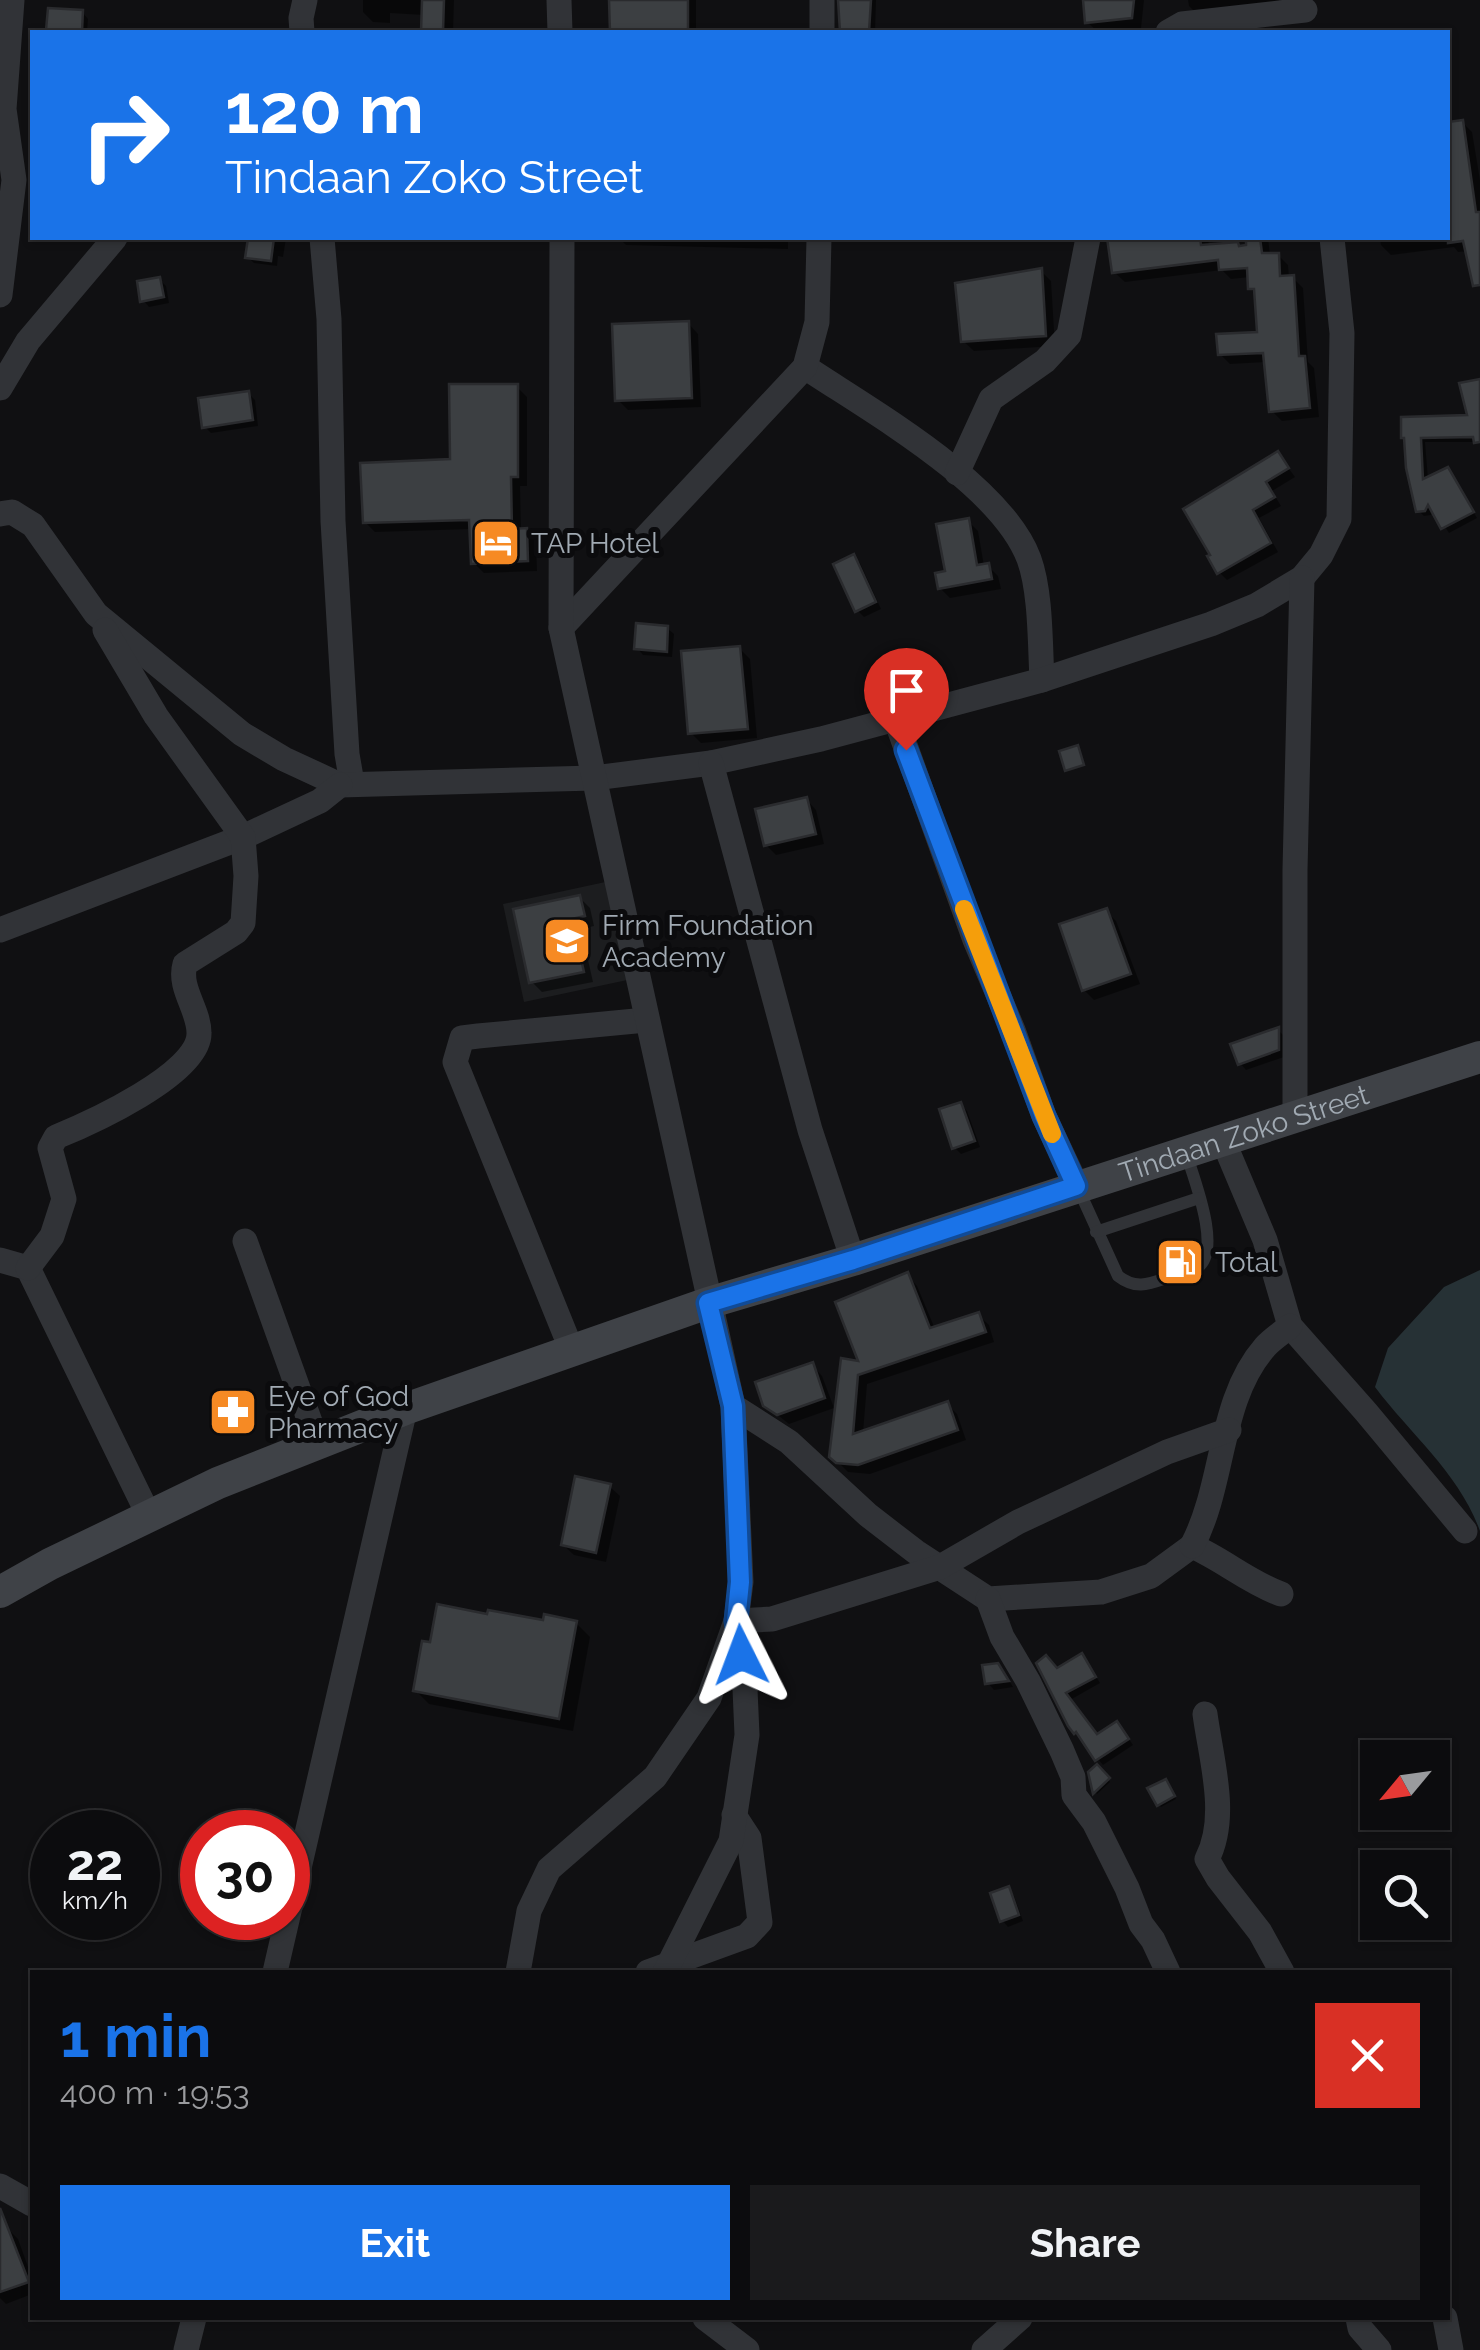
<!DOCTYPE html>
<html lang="en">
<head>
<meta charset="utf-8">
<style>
  :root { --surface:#0c0c0e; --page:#1a1a1c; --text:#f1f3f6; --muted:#9a9b9e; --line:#2c2c2e; --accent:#1a73e8 }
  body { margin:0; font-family:Raleway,sans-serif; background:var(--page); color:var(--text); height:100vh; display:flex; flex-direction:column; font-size:38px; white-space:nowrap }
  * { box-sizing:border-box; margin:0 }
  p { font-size:32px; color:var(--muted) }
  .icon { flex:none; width:55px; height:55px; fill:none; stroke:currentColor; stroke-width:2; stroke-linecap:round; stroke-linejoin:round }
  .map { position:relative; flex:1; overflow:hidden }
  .sheet { position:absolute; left:30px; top:1970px; width:1420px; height:350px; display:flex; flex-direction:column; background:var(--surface); border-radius:0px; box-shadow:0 2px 8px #0004,0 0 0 2px var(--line) }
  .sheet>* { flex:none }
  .banner { position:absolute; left:30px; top:30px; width:1420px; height:210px; border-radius:0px; box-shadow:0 2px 8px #0004,0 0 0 2px var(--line); background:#1a73e8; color:#fff; overflow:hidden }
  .needle { width:65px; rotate:241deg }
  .buttons { position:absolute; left:1360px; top:1740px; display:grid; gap:20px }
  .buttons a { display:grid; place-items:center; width:90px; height:90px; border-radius:0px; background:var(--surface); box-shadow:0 2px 8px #0004,0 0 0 2px var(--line); font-size:50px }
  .speed { position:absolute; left:30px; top:1810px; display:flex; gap:20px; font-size:50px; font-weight:700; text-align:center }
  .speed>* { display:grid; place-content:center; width:130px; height:130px; border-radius:50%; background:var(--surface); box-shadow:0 2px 8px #0004,0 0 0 2px var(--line); line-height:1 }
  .speed small { font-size:25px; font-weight:400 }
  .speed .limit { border:15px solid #d22; background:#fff; color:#111 }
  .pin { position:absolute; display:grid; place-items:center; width:85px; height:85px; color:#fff; margin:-102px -42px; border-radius:50% 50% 50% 0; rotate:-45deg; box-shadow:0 0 10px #0007 }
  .pin .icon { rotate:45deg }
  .me { position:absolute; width:110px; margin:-55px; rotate:357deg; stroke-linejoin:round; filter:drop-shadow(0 0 8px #0008) }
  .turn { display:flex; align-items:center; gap:35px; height:210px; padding:0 30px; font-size:45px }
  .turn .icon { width:130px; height:130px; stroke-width:2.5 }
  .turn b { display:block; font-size:70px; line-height:85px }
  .round { display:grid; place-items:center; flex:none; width:105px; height:105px; border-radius:0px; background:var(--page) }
  .headline { display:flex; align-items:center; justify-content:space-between; height:170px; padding:0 30px }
  h1 { font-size:60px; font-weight:700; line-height:75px; color:var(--accent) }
  .cta { display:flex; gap:20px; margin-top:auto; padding:20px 30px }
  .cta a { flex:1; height:115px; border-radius:0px; background:var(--accent); color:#fff; font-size:40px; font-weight:700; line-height:115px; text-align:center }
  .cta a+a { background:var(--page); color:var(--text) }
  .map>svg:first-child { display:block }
  .built { fill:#1c1d1f }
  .water { fill:#263135 }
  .shadow { fill:#0007 }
  .building { fill:#3c3f42; stroke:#2a2b2e; stroke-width:2.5 }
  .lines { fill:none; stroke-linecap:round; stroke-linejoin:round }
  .service { stroke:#313337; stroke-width:12 }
  .minor { stroke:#313337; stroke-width:25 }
  .secondary { stroke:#3f4247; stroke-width:32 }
  .route-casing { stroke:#114b97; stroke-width:25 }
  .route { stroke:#1a73e8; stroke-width:18 }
  .slow { stroke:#f59e0b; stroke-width:18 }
  .labels { text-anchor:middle; stroke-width:10; stroke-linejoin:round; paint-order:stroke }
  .poi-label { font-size:28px; fill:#a1aab3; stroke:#0b0b0d; text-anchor:start }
  .street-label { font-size:28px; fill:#a1aab3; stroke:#0b0b0d }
</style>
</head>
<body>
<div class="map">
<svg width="1480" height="2350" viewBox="0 0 1480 2350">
  <rect width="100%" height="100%" fill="#101012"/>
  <path class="built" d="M610 881 632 979 524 1002 503 904Z"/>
  <path class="water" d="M1480 1270V1531C1459 1473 1411 1435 1375 1387L1388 1348 1444 1287Z"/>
  <g class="shadow">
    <path d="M363 0H454L453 32H424V15L390 13V23L373 22 363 12Z"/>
    <path d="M612 0H696V32H654V28Z"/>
    <path d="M840 0H876L875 32H843Z"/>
    <path d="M1085 0H1144L1141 28 1098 32 1087 22Z"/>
    <path d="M1188 0H1279L1280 7 1199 16 1189 6Z"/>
    <path d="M82 12 88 19 87 32H53L49 29Z"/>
    <path d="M1462 122 1472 132 1480 180V283L1468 251 1458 252 1454 247 1391 255 1381 245 1380 238H1448V124Z"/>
    <path d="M250 238H286L283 257 278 256 277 266 254 263 248 257Z"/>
    <path d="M619 238H788V249L626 245Z"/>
    <path d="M1109 238H1208L1209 247 1241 248H1249L1248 238H1268L1270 255H1278L1288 265 1289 278H1293L1303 288 1308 362 1314 368 1319 417 1282 421 1272 411 1266 362 1230 364 1220 354 1259 334 1256 294 1250 288V277L1231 279 1222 270 1125 282 1114 272Z"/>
    <path d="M1041 271 1051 281 1055 346 974 351 963 341Z"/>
    <path d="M159 279 166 286 169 303 149 307 143 300Z"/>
    <path d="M688 323 698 334 701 407 628 410 618 400Z"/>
    <path d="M1480 381V442H1425L1428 479 1448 470 1477 518 1449 533 1434 510 1431 515 1424 516 1419 511 1407 440 1470 418Z"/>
    <path d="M517 387 527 397V486H520L521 531H526L536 541 537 571 484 573 474 563 472 529 375 532 365 522 451 462Z"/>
    <path d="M248 393 255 400 258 426 211 433 205 427Z"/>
    <path d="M1278 454 1295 477 1272 491 1281 506 1259 518 1278 552 1227 580 1219 572Z"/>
    <path d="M968 521 978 531 984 566H988L998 576 1001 589 950 598 940 588Z"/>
    <path d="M853 557 860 563 881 609 864 617 857 610Z"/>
    <path d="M667 628 674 634 672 657 643 655 637 648Z"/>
    <path d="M739 648 750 659 757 738 701 743 691 733Z"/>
    <path d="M806 799 816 810 824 844 776 855 766 845Z"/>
    <path d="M579 897 590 908 594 926 581 929 593 982 542 992 532 982Z"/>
    <path d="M1106 911 1116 921 1140 984 1094 1000 1084 990Z"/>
    <path d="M1278 1030 1284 1036V1057L1246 1070 1240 1063Z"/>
    <path d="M961 1105 967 1111 980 1147 961 1154 954 1147Z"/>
    <path d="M907 1275 917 1286 935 1329 978 1315 989 1325 994 1342 867 1384 863 1433 947 1404 957 1414 966 1440 870 1474 848 1472 832 1456 843 1361 862 1364Z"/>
    <path d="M812 1365 822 1376 834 1408 789 1424 765 1405Z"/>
    <path d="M609 1486 620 1496 606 1562 574 1555 563 1545Z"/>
    <path d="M545 1623H576L590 1637 573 1731 429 1704 415 1690Z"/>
    <path d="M1087 1662 1100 1683 1070 1700 1097 1737 1122 1729 1133 1745 1103 1765 1075 1732 1057 1670Z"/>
    <path d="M997 1665 1004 1672 1013 1687 994 1690 988 1683Z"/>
    <path d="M1097 1767 1110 1782 1097 1794 1092 1788Z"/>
    <path d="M1167 1784 1176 1799 1161 1807 1159 1805Z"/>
    <path d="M1008 1889 1014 1896 1023 1921 1008 1927 1002 1920Z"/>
    <path d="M8 2229 18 2239 32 2278V2294L6 2304 0 2298V2232Z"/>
  </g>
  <g class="building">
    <path d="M422 0H444L443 32H421Z"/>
    <path d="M609 0H688V32H610Z"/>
    <path d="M838 0H871L869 32H840Z"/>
    <path d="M1083 0H1134L1132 18 1085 23Z"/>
    <path d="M48 8 83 10 82 32 46 30Z"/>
    <path d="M1463 120 1476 212H1480V285L1473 286 1463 241 1448 243V122Z"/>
    <path d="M248 238H274L271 261 245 258Z"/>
    <path d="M1107 238H1200L1201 245 1238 242 1239 246 1246 245V238H1260L1262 253H1279L1280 276 1294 275 1299 356H1305L1310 408 1269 412 1263 353 1218 355 1216 334 1257 332 1254 289H1248L1247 268 1219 270 1218 260 1112 273Z"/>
    <path d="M1042 268 1046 336 961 342 955 283Z"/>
    <path d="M160 277 164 297 140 302 137 281Z"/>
    <path d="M689 321 692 398 615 401 612 324Z"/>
    <path d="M1480 379V442L1474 443 1473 437 1421 438 1423 479 1448 467 1474 512 1441 529 1428 505 1425 511 1416 512 1406 468 1404 438H1401V417L1467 415 1459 383Z"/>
    <path d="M449 384H518V477H511L512 529 527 528 528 561 471 564 469 520 363 523 360 463 450 459Z"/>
    <path d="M249 391 253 420 202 428 198 398Z"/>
    <path d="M1278 451 1289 468 1266 482 1275 497 1253 510 1271 543 1217 574 1207 556 1210 555 1183 509Z"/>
    <path d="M969 518 977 565 989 563 992 579 938 589 935 573 945 571 936 524Z"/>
    <path d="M854 554 876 602 855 612 833 564Z"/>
    <path d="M636 623 668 626 667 652 634 649Z"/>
    <path d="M740 646 748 729 688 734 681 651Z"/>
    <path d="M1078 745 1084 765 1065 771 1059 751Z"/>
    <path d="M807 797 816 834 764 846 755 809Z"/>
    <path d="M580 895 585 916 572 919 584 972 529 983 513 909Z"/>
    <path d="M1107 908 1131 974 1082 991 1059 924Z"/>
    <path d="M1279 1027V1050L1238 1065 1230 1044Z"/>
    <path d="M961 1102 975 1141 952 1149 939 1109Z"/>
    <path d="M908 1272 930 1328 979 1312 986 1332 858 1375 853 1434 948 1401 958 1430 858 1465 836 1463 829 1457 841 1358 858 1361 835 1302Z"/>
    <path d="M813 1362 825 1398 777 1415 763 1406 755 1382Z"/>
    <path d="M575 1476 611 1484 596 1553 561 1545Z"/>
    <path d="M437 1604 487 1614 488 1610 543 1620 544 1614 577 1621 559 1719 413 1691 422 1641 430 1642Z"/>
    <path d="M1082 1653 1096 1677 1066 1693 1097 1734 1117 1721 1129 1739 1095 1761 1076 1732 1074 1734 1068 1726 1036 1663 1046 1655 1057 1668Z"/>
    <path d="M998 1663 1009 1681 985 1684 982 1665Z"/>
    <path d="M1097 1764 1110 1778 1093 1794 1088 1772Z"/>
    <path d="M1166 1779 1175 1796 1157 1806 1147 1788Z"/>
    <path d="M1009 1886 1019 1915 1000 1922 990 1893Z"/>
    <path d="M0 2208 29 2282 0 2292Z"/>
  </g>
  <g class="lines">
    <g class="service">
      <path d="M1078 1188 1118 1276C1136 1290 1149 1284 1169 1277 1177 1274 1191 1272 1198 1267 1222 1250 1194 1179 1187 1156"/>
      <path d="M1096 1232 1199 1198"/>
    </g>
    <g class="minor">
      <path d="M559 0 560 32"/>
      <path d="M822 0V32"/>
      <path d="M302 32 301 18 305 0"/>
      <path d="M1168 32 1182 24 1305 10"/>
      <path d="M322 238 329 319 333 521 347 754 352 783"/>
      <path d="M0 295 14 180 4 109 12 0"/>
      <path d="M805 367C871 411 1001 484 1029 559 1041 592 1040 644 1042 680"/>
      <path d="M0 388 28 341 115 238"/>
      <path d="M957 473 991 399 1045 361 1069 335 1088 238"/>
      <path d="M0 514 12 512 33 525 96 614 242 734 284 759 340 785 594 778 711 763 821 739 1042 680 1211 624 1257 605 1302 578 1321 555 1339 519 1342 333 1332 238"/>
      <path d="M561 628 805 367 817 322 819 238"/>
      <path d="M896 720 975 940 1013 1030 1044 1116 1077 1186"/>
      <path d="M711 763 810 1130 853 1260"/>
      <path d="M0 930 243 837 320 801 340 785"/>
      <path d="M1295 1118V870L1302 578"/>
      <path d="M1222 1138 1265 1240 1290 1326 1366 1412 1465 1531"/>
      <path d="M245 1241 318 1444"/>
      <path d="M0 1260 28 1268 149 1516"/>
      <path d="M28 1268 52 1236 64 1199 50 1148 56 1137C88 1124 200 1074 199 1033 199 1009 178 988 185 964L236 932 243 923 246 876 243 837 156 716 105 630"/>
      <path d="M572 1351 455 1062 462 1038 478 1036 646 1020"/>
      <path d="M733 1406 789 1442 868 1515 916 1552 988 1599 1101 1592 1151 1576 1192 1546C1224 1560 1248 1582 1281 1594"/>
      <path d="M1192 1546C1225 1484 1218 1401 1265 1347 1272 1339 1282 1333 1290 1326"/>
      <path d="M988 1599 1002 1637 1028 1681 1062 1751 1073 1777 1074 1795 1094 1822 1127 1888 1141 1924 1153 1940 1168 1972"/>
      <path d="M1205 1714C1211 1759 1229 1817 1207 1859L1218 1878 1260 1932 1282 1972"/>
      <path d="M275 1972 405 1409"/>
      <path d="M518 1972 529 1911 549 1869 655 1777 709 1698 736 1621 741 1582 733 1406 561 628 562 238"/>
      <path d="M648 1972 747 1936 760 1922 749 1838 734 1815"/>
      <path d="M665 1972 731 1841 747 1735 745 1689 736 1621 772 1619 940 1567 1018 1522 1167 1452 1229 1430"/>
      <path d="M0 2186 32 2204"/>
      <path d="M705 2318 747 2350"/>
      <path d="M1358 2318 1360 2328 1379 2350"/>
      <path d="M1445 2318 1451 2350"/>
      <path d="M186 2350 194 2318"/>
      <path d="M984 2350 1020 2318"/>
    </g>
    <path class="secondary" id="s1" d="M0 1592 50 1564 218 1483 405 1409 708 1303 853 1260 1480 1057"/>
  </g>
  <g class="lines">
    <g class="route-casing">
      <path id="route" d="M741 1655 736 1621 740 1582 733 1406 708 1303 853 1260 1076 1186 1044 1116 906 750"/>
    </g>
    <use href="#route" class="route"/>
    <path class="slow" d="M964 909 1052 1134"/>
  </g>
  <defs>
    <g id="hotel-square" transform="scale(2.5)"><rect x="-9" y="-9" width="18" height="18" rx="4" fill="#f68a24" stroke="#0b0b0d"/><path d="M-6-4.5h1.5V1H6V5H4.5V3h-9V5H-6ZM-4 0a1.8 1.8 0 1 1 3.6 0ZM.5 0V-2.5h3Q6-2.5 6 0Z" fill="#fff"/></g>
    <g id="school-square" transform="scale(2.5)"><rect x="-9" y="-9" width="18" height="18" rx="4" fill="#f68a24" stroke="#0b0b0d"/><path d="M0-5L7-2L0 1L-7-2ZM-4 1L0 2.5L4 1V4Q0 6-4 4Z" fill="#fff"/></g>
    <g id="fuel-square" transform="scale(2.5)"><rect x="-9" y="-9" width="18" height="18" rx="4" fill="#f68a24" stroke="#0b0b0d"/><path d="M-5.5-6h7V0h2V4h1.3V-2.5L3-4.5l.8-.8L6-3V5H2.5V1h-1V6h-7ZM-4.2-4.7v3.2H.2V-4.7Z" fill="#fff"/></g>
    <g id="pharmacy-square" transform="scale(2.5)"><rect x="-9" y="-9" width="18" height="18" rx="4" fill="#f68a24" stroke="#0b0b0d"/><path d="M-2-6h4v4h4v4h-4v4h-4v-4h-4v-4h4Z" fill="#fff"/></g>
  </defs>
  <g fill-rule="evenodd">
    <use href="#hotel-square" x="496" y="543"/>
    <use href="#school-square" x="567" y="941"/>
    <use href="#fuel-square" x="1180" y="1262"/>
    <use href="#pharmacy-square" x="233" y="1412"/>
  </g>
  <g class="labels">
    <g class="poi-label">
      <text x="531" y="553">TAP Hotel</text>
      <text x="602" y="935">Firm Foundation<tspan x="602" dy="32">Academy</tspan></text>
      <text x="1215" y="1272">Total</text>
      <text x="268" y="1406">Eye of God<tspan x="268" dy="32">Pharmacy</tspan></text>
    </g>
    <g class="street-label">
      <text dy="10" stroke="none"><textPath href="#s1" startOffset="1328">Tindaan Zoko Street</textPath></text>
    </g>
  </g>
</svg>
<div class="buttons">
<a><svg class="needle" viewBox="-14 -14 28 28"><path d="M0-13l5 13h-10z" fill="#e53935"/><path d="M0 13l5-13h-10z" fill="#9a9b9e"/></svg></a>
<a><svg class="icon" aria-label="search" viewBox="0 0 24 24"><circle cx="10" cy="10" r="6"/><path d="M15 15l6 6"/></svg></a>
</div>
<div class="speed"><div>22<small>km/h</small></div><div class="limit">30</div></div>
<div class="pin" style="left:906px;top:750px;background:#d93025"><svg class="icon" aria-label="arrive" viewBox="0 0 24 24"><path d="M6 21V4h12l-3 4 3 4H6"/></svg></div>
<svg class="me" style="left:741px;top:1655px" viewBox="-20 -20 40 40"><path d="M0-17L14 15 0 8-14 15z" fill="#1a73e8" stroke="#fff" stroke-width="4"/></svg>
<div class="banner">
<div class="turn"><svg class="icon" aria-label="right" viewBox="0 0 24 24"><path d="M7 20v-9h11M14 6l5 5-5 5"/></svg><div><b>120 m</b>Tindaan Zoko Street</div></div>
</div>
<section class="sheet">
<div class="headline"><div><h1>1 min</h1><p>400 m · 19:53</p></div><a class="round" style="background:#d93025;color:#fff"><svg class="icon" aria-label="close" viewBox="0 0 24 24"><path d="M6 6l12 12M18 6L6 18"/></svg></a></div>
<div class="cta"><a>Exit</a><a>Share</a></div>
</section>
</div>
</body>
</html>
